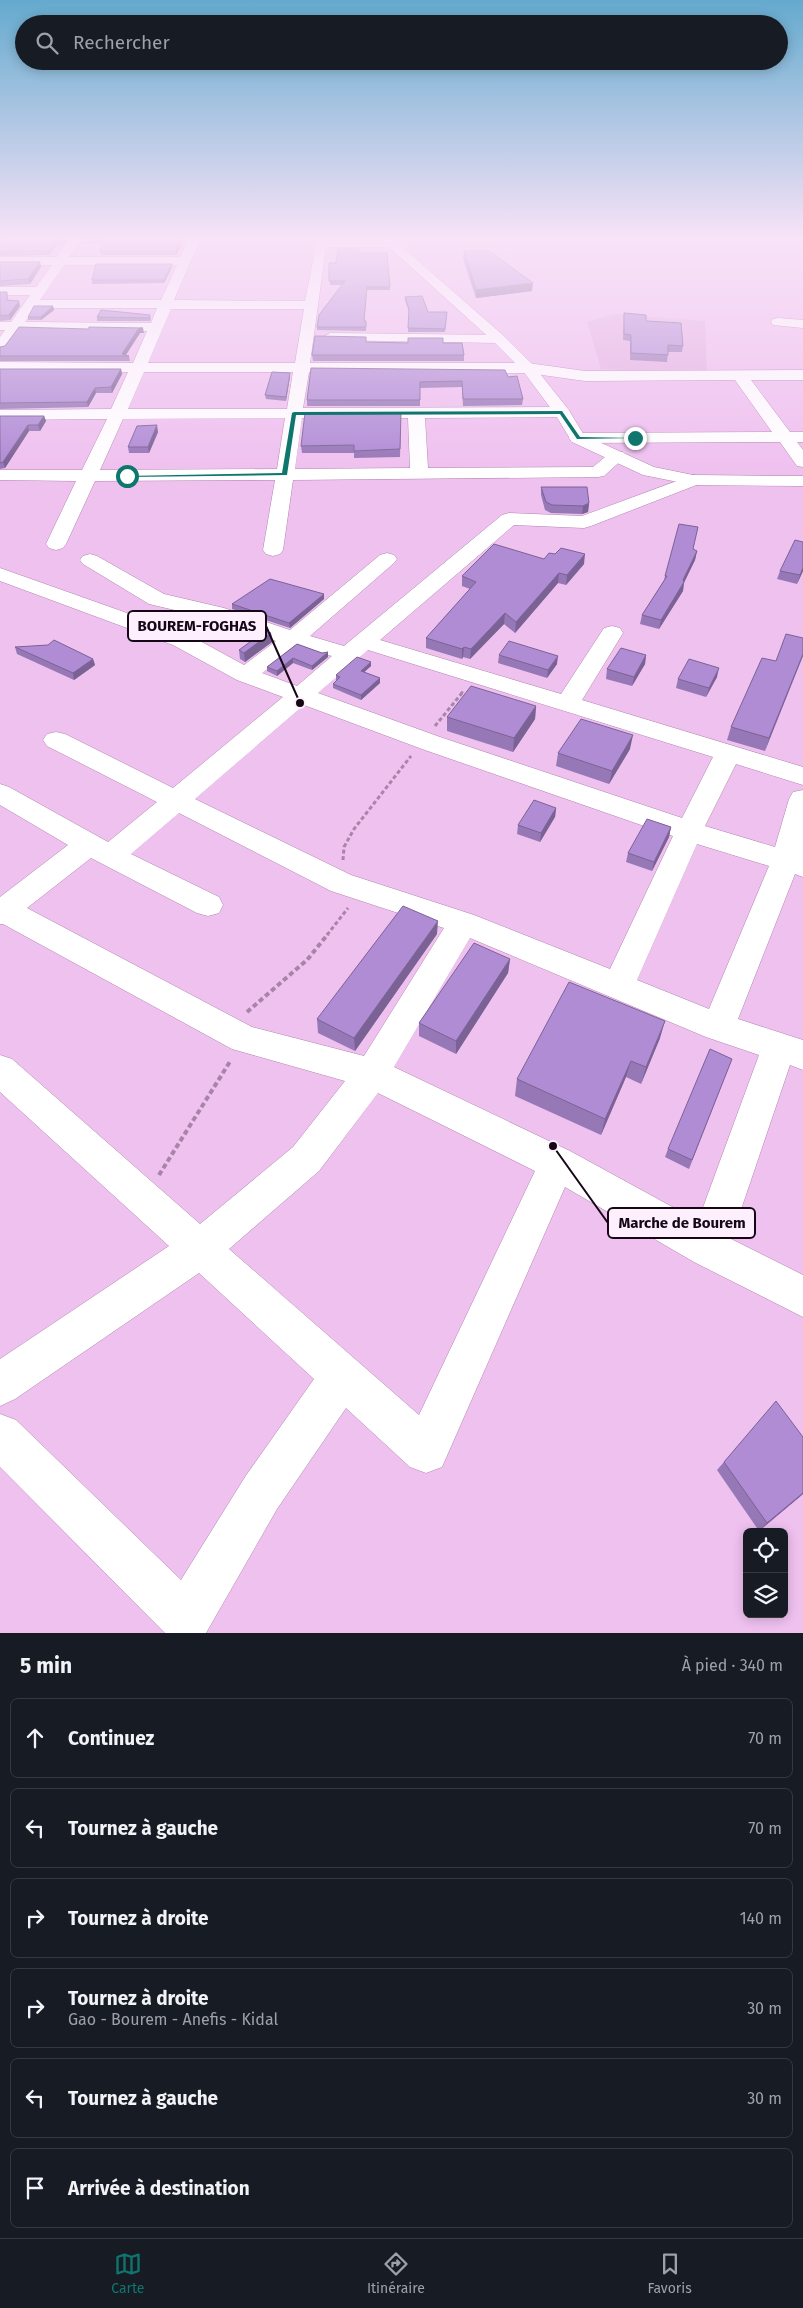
<!DOCTYPE html>
<html lang="fr">
<head>
<meta charset="utf-8">
<style>
  body { margin:0; font-family:"Fira Sans",sans-serif; background:#242831; color:#f1f3f6 }
  .controls { position:absolute; right:15px; bottom:15px; display:grid; overflow:hidden; border-radius:8px; box-shadow:0 2px 12px #0003 }
  .controls button { width:45px; height:45px; display:grid; place-items:center; padding:0; border:0; border-bottom:1px solid #363941; background:#171b24; color:#f1f3f6; font:25px sans-serif }
  .stop { position:absolute; width:15px; height:15px; margin:-11px; border:4px solid #0f766e; border-radius:50%; background:#fff }
  .stop.end { background:#0f766e; border-color:#fff; box-shadow:0 1px 5px #0008 }
  .list { margin:0; padding:0; list-style:none }
  h2 { display:flex; justify-content:space-between; align-items:center; height:65px; margin:0; padding:0 20px; font-size:21px }
  h2 small { font-size:16px; font-weight:400; color:#9ea1a6 }
  .list li { display:grid; grid-template-columns:32px 1fr auto; gap:15px; align-items:center; box-sizing:border-box; height:80px; margin:0 10px 10px; padding:0 10px; border:1px solid #363941; border-radius:8px }
  .list b { display:block; font-size:19px; white-space:nowrap }
  .list p { margin:0; font-size:16px; white-space:nowrap; color:#9ea1a6 }
  .list em { font-size:16px; font-style:normal; color:#9ea1a6 }
  .icon { flex:none; width:28px; height:28px; fill:none; stroke:currentColor; stroke-width:2; stroke-linecap:round; stroke-linejoin:round }
  .map { position:relative; flex:none; width:803px; height:1633px; overflow:hidden }
  .search { position:absolute; background:#171b24; box-shadow:0 2px 12px #0003; left:15px; right:15px; top:15px; height:55px; display:flex; align-items:center; gap:12px; box-sizing:border-box; padding:0 18px; border-radius:28px; color:#9ea1a6; font-size:19px }
  .sheet { height:605px; background:#171b24 }
  nav { display:flex; justify-content:space-around; align-items:center; box-sizing:border-box; height:70px; border-top:1px solid #363941; background:#171b24; font-size:14px; color:#9ea1a6 }
  nav a { display:grid; justify-items:center; gap:2px }
  nav .on { color:#0f766e }
  .map>svg:first-child { display:block }
  .built { fill:#e4b2e3 }
  .lines { fill:none; stroke-linecap:round; stroke-linejoin:round }
  .minor-casing { stroke:#b185b0; stroke-width:1 }
  .major-casing { stroke:#b185b0; stroke-width:1 }
  .path-far2 { stroke:#a885a8; stroke-width:2.5; stroke-dasharray:3 2; stroke-linecap:butt }
  .path-far1 { stroke:#a885a8; stroke-width:3; stroke-dasharray:4 2.5; stroke-linecap:butt }
  .path { stroke:#a885a8; stroke-width:4; stroke-dasharray:5 3; stroke-linecap:butt }
  .minor { fill:#fff; fill-rule:evenodd }
  .major { fill:#fff; fill-rule:evenodd }
  .wall { fill:#9778b7 }
  .shaded-wall { fill:#7b6295 }
  .building { fill:#b08cd5; stroke:#7b6295 }
  .route { fill:#0f766e }
  .leader { fill:none; stroke:#160716; stroke-width:2 }
  .callout-dot { fill:#160716; stroke:#fdeffc; stroke-width:2 }
  .callout { fill:#fdeffc; stroke:#160716; stroke-width:2 }
  .callout-label { font-size:15px; text-anchor:middle; font-weight:bold; fill:#160716 }
</style>
</head>
<body>
<div class="map">
<svg width="803" height="1633" viewBox="0 0 803 1633">
  <rect width="100%" height="100%" fill="#efc1ef"/>
  <path class="built" d="M614,314L705,321L707,373L601,369L587,322Z"/>
  <g class="lines">
    <defs>
      <g id="minor">
        <path d="M71,238H83L69,257H180L189,238H201L174,300L305,301L317,241L394,240L396,243L390,247H326L310,363H528L585,371L803,370V380H751L790,432H803V442H797L803,450V467L797,466L780,442L578,443L572,442L569,438L572,434L578,433L772,432L735,380L585,381L528,373L309,372L303,408L562,407L568,409L570,412L568,415L562,417L425,418L428,468L593,467L611,452H623L626,456L604,476L598,477L293,480L283,550L280,554L273,556L266,554L263,550L275,480L95,481L66,544L63,548L56,550L49,548L46,544L76,481L0,480V470H82L107,419L0,420V410L111,409L128,372H0V362L133,363L147,331L19,330L5,350L0,351V337L5,330H0V322H11L30,295H0V287H36L52,265H0V257H57ZM64,265H177L161,300H40ZM34,308H157L151,323L25,322ZM171,309H304L295,363H148ZM144,372H293L287,409H128ZM285,418L277,469L100,470L123,419ZM302,418H408L410,468L295,469Z"/>
        <path d="M778,318L803,320V328L773,325L771,322L773,319Z"/>
        <path d="M330,333L499,335L506,339L499,343L325,340L323,337Z"/>
        <path d="M693,475L699,476L702,480L699,484L591,526L584,528L514,525L380,640L561,694L604,628L612,626L620,628L623,633L582,700L803,767V785L736,764L705,826L775,847L789,799L793,792L803,790V877L795,874L738,1019L803,1040V1070L790,1065L731,1239L803,1275V1317L694,1262L565,1187L442,1467L426,1473L410,1467L346,1408L277,1509L206,1633H165L0,1467V1414L16,1420L181,1580L245,1477L314,1379L199,1273L15,1399L0,1406V1359L169,1246L0,1092V1055L12,1059L200,1224L293,1147L345,1081L232,1049L3,924H0V897L68,845L0,805V784L9,787L108,842L157,802L47,746L43,740L47,734L56,732L65,734L173,788L283,697L237,680L173,645L0,581V568L189,635L244,665L276,641L209,618L149,604L83,564L80,560L83,556L90,554L97,556L164,594L224,608L290,630L380,555L387,553L394,555L397,559L394,563L310,636L344,646L502,515L509,513L582,516ZM297,647L332,656L297,686L262,673ZM368,650L713,757L682,818L440,737L318,693ZM304,705L422,749L673,836L610,969L474,915L351,875L195,799ZM179,813L331,891L444,928L364,1056L252,1027L27,908L91,858L197,913L208,916L219,913L223,905L219,897L131,854ZM697,844L769,866L709,1009L637,980ZM470,938L706,1037L759,1055L698,1221L570,1151L394,1067ZM378,1093L535,1171L419,1415L229,1249L319,1171Z"/>
      </g>
      <path id="major" d="M379,238H392L504,336L533,365L568,409L584,435L654,467L693,475L803,476V486L693,485L643,475L572,442L555,414L523,371L494,342Z"/>
    </defs>
    <use href="#minor" class="minor-casing"/>
    <use href="#major" class="major-casing"/>
    <path class="path-far2" d="M461,694L464,690"/>
    <g class="path-far1">
      <path d="M435,726L462,693"/>
      <path d="M343,860L344,847L354,829L411,756"/>
      <path d="M327,935L348,908"/>
    </g>
    <g class="path">
      <path d="M247,1012L307,960L328,934"/>
      <path d="M159,1175L231,1060"/>
    </g>
    <use href="#minor" class="minor"/>
    <use href="#major" class="major"/>
  </g>
  <g class="wall">
    <path d="M0,238L65,244L56,246L49,255L0,256Z"/>
    <path d="M81,238H186L176,255H101L100,251L102,244H81Z"/>
    <path d="M464,251L532,291L476,298L463,259Z"/>
    <path d="M359,253H387L390,290H367L364,321H366V331L317,330V327L342,285H330L329,263H336Z"/>
    <path d="M0,262H40L41,267L30,284L0,286Z"/>
    <path d="M172,264V267L164,283L92,284V280Z"/>
    <path d="M0,292H7L8,300L20,306L10,320L0,321Z"/>
    <path d="M405,297L428,312H447L445,332H408L409,312L405,300Z"/>
    <path d="M53,306L54,310L41,320H28V317Z"/>
    <path d="M624,313L646,321L683,346L682,352H668L667,362L630,360V341L623,340Z"/>
    <path d="M150,315L151,319L150,321H97V317Z"/>
    <path d="M19,327L144,333H140L126,355L129,356L130,361H0V347L5,346Z"/>
    <path d="M443,338V343L464,355V361H313L312,355L366,342L408,343Z"/>
    <path d="M311,368L508,377L523,399L522,405L463,406L462,387L420,388V406H307V400Z"/>
    <path d="M0,369H121L122,374L112,393H96L88,407L0,409Z"/>
    <path d="M290,376L286,401L266,399L265,395Z"/>
    <path d="M401,413L400,457L354,458V453H302L301,446Z"/>
    <path d="M0,416H44L46,421L40,431H29L5,468L0,469Z"/>
    <path d="M158,432L149,453H129L128,447Z"/>
    <path d="M541,487L589,503L588,512L582,514L551,513L545,510L541,495Z"/>
    <path d="M803,542V571L797,584L777,579L780,571Z"/>
    <path d="M693,549L697,551L695,560L684,582L683,591L659,629L640,624L642,615L664,581L665,576Z"/>
    <path d="M544,559L584,564L566,585L558,583L515,633L504,624L470,659L463,657L462,659L426,648V638L470,589L462,586V576Z"/>
    <path d="M324,599L290,628L232,609V604Z"/>
    <path d="M271,633L272,642L245,662L240,659L239,650Z"/>
    <path d="M803,638L765,751L727,740L731,727L776,661Z"/>
    <path d="M297,644L322,653L328,657L312,670L293,663L277,676L267,671V667Z"/>
    <path d="M15,647L93,659L95,665L74,680L17,654Z"/>
    <path d="M499,655L557,664L547,678L498,663Z"/>
    <path d="M646,655L645,664L632,686L606,679L607,669Z"/>
    <path d="M371,662V666L364,672L380,678V683L361,700L333,688V684L337,680H336V675Z"/>
    <path d="M717,677L706,697L676,688L678,679Z"/>
    <path d="M536,706L535,719L513,752L447,731V717Z"/>
    <path d="M630,749L609,784L556,766L558,753Z"/>
    <path d="M556,808L555,817L540,842L517,834L518,825Z"/>
    <path d="M671,827L669,837L652,871L626,862L628,853Z"/>
    <path d="M437,934L355,1051L318,1033L317,1019Z"/>
    <path d="M510,959L508,973L456,1054L419,1036V1023Z"/>
    <path d="M660,1038L641,1084L626,1077L601,1135L515,1096L517,1079Z"/>
    <path d="M732,1059L689,1169L665,1157L668,1149Z"/>
    <path d="M803,1437V1494L759,1531L717,1470L724,1462Z"/>
  </g>
  <g class="shaded-wall">
    <path d="M64,238H69L65,244L56,246L49,255L48,251L55,241Z"/>
    <path d="M183,238H186L176,255L175,251Z"/>
    <path d="M40,262L41,267L30,284L28,279Z"/>
    <path d="M172,264V267L164,283V280Z"/>
    <path d="M533,283L532,291L476,298V290Z"/>
    <path d="M19,301L20,306L10,320L9,315Z"/>
    <path d="M53,306L54,310L41,320V317Z"/>
    <path d="M139,328H143L144,333H140L125,356L122,354Z"/>
    <path d="M121,369L122,374L112,393L111,387Z"/>
    <path d="M290,373V376L286,401V397Z"/>
    <path d="M95,388L96,393L88,407L87,402Z"/>
    <path d="M44,416L46,421L40,431L38,425Z"/>
    <path d="M28,425L29,431L5,468L3,462Z"/>
    <path d="M157,425L158,432L149,453L148,447Z"/>
    <path d="M589,503L588,512L582,514L583,506Z"/>
    <path d="M697,551L695,560L683,585L684,582L683,591L659,629L661,620L683,580Z"/>
    <path d="M585,554L584,564L566,585L567,575Z"/>
    <path d="M803,568V571L797,584L800,575Z"/>
    <path d="M559,573L558,583L515,633L516,622Z"/>
    <path d="M324,594V599L290,628L289,623Z"/>
    <path d="M505,613L504,624L470,659L471,649Z"/>
    <path d="M271,633L272,642L245,662L244,653Z"/>
    <path d="M464,647L463,657L462,659V649Z"/>
    <path d="M328,652V657L312,670V666Z"/>
    <path d="M803,654V656L765,751L769,738Z"/>
    <path d="M646,655L645,664L632,686L634,677Z"/>
    <path d="M558,656L557,664L547,678L548,670Z"/>
    <path d="M293,658V663L277,676V671Z"/>
    <path d="M93,659L95,665L74,680L73,673Z"/>
    <path d="M371,662V666L361,675V671Z"/>
    <path d="M719,668L717,677L706,697L709,688Z"/>
    <path d="M380,678V683L361,700V695Z"/>
    <path d="M536,706L535,719L513,752L514,738Z"/>
    <path d="M633,735L630,749L609,784L612,771Z"/>
    <path d="M556,808L555,817L540,842L541,833Z"/>
    <path d="M671,827L669,837L652,871L654,862Z"/>
    <path d="M438,921L437,934L355,1051L354,1038Z"/>
    <path d="M510,959L508,973L456,1054V1041Z"/>
    <path d="M665,1021L660,1038L641,1084L646,1067Z"/>
    <path d="M631,1061L626,1077L601,1135L605,1119Z"/>
    <path d="M803,1493V1494L759,1531L767,1523Z"/>
  </g>
  <g class="building">
    <path d="M0,238H64L55,241L48,251H0Z"/>
    <path d="M81,238H183L175,251H100L103,240L80,239Z"/>
    <path d="M338,248H359L358,253H387L390,287H367L364,321H366V327H317L319,315L345,281H329V263H336Z"/>
    <path d="M464,251H489L533,283L476,290Z"/>
    <path d="M0,262H40L28,279L0,281Z"/>
    <path d="M96,264H172L164,280H92Z"/>
    <path d="M0,292H7V300L19,301L9,315L0,316Z"/>
    <path d="M422,296L428,312H447L445,329L408,328L409,309L405,297Z"/>
    <path d="M34,306H53L41,317H28Z"/>
    <path d="M101,310L150,315L149,318L97,317Z"/>
    <path d="M624,313L646,315V321L681,323L683,346L668,345V355L631,353V335L624,334Z"/>
    <path d="M19,327L88,329L89,327L143,328H139L122,354L129,356H0V347L5,346Z"/>
    <path d="M315,336L366,337V342L408,343V338H443V343H462L464,355H312Z"/>
    <path d="M311,368L505,370L508,377L517,376L523,399H463L462,381L420,382V400H307Z"/>
    <path d="M0,369H121L111,387L95,388L87,402L0,403Z"/>
    <path d="M272,372L290,373L286,397L265,395Z"/>
    <path d="M305,413H401L400,449L354,451V445L301,446Z"/>
    <path d="M0,416H44L38,425H28L3,462L0,463Z"/>
    <path d="M157,425L148,447H128L137,426Z"/>
    <path d="M541,487H587L589,503L583,506L552,505L546,502Z"/>
    <path d="M679,524L698,527L693,549L697,551L683,580L684,582L661,620L642,615L667,576H665Z"/>
    <path d="M795,540L803,542V568L800,575L780,571Z"/>
    <path d="M494,544L544,559L549,553L555,554L561,548L585,554L567,575L559,573L516,622L505,613L471,649L464,647L462,649L426,638L476,582L462,576Z"/>
    <path d="M270,579L324,594L289,623L232,604Z"/>
    <path d="M265,631L271,633L244,653L239,650Z"/>
    <path d="M786,634L803,638V654L769,738L731,727L762,658L776,661Z"/>
    <path d="M54,640L93,659L73,673L15,647L48,645Z"/>
    <path d="M509,641L558,656L548,670L499,655Z"/>
    <path d="M297,644L322,653L328,652L312,666L293,658L277,671L267,667Z"/>
    <path d="M621,648L646,655L634,677L607,669Z"/>
    <path d="M357,657L371,662L361,671L380,678L361,695L333,684L340,677L336,675Z"/>
    <path d="M689,659L719,668L709,688L678,679Z"/>
    <path d="M471,686L536,706L514,738L447,717Z"/>
    <path d="M581,719L633,735L612,771L558,753Z"/>
    <path d="M534,800L556,808L541,833L518,825Z"/>
    <path d="M647,819L671,827L654,862L628,853Z"/>
    <path d="M403,906L438,921L354,1038L317,1019Z"/>
    <path d="M474,943L510,959L456,1041L419,1023Z"/>
    <path d="M569,982L665,1021L646,1067L631,1061L605,1119L517,1079Z"/>
    <path d="M710,1049L732,1059L692,1160L668,1149Z"/>
    <path d="M776,1401L803,1437V1493L767,1523L724,1462Z"/>
  </g>
  <linearGradient id="sky" x2="0" y2="1"><stop stop-color="#64aace"/><stop offset="0.51" stop-color="#f8e3f8"/><stop offset="1" stop-color="#f8e3f8" stop-opacity="0"/></linearGradient>
  <rect width="803" height="467" fill="url(#sky)"/>
  <path class="route" d="M562,411L580,437L637,438L577,439L560,414L296,415L287,475L127,477L125,476L282,473L292,413L294,412Z"/>
  <path class="leader" d="M300 703L266 626M553 1146L608 1223"/>
  <g class="callout-dot">
    <circle cx="300" cy="703" r="5"/>
    <circle cx="553" cy="1146" r="5"/>
  </g>
  <g class="callout">
    <rect x="128" y="611" width="138" height="30" rx="5"/>
    <rect x="608" y="1208" width="147" height="30" rx="5"/>
  </g>
  <g class="callout-label">
    <text x="197" y="631">BOUREM-FOGHAS</text>
    <text x="682" y="1228">Marche de Bourem</text>
  </g>
</svg>
<div class="controls">
<button><svg class="icon" aria-label="locate" viewBox="0 0 24 24"><circle cx="12" cy="12" r="6"/><path d="M12 2v4M12 18v4M2 12h4M18 12h4"/></svg></button>
<button><svg class="icon" aria-label="layers" viewBox="0 0 24 24"><path d="M12 4l9 5-9 5-9-5zM3 14l9 5 9-5"/></svg></button>
</div>
<div class="stop" style="left:127px;top:476px"></div>
<div class="stop end" style="left:635px;top:438px"></div>
<div class="search"><svg class="icon" aria-label="search" viewBox="0 0 24 24"><circle cx="10" cy="10" r="6"/><path d="M15 15l6 6"/></svg>Rechercher</div>
</div>
<section class="sheet">
<h2>5 min<small>À pied · 340 m</small></h2>
<ul class="list">
<li><svg class="icon" aria-label="ahead" viewBox="0 0 24 24"><path d="M12 20V5M6 11l6-6 6 6"/></svg><div><b>Continuez</b></div><em>70 m</em></li>
<li><svg class="icon" aria-label="left" viewBox="0 0 24 24"><path d="M17 20v-9H6M10 6l-5 5 5 5"/></svg><div><b>Tournez à gauche</b></div><em>70 m</em></li>
<li><svg class="icon" aria-label="right" viewBox="0 0 24 24"><path d="M7 20v-9h11M14 6l5 5-5 5"/></svg><div><b>Tournez à droite</b></div><em>140 m</em></li>
<li><svg class="icon" aria-label="right" viewBox="0 0 24 24"><path d="M7 20v-9h11M14 6l5 5-5 5"/></svg><div><b>Tournez à droite</b><p>Gao - Bourem - Anefis - Kidal</p></div><em>30 m</em></li>
<li><svg class="icon" aria-label="left" viewBox="0 0 24 24"><path d="M17 20v-9H6M10 6l-5 5 5 5"/></svg><div><b>Tournez à gauche</b></div><em>30 m</em></li>
<li><svg class="icon" aria-label="arrive" viewBox="0 0 24 24"><path d="M6 21V4h12l-3 4 3 4H6"/></svg><div><b>Arrivée à destination</b></div></li>
</ul>
</section>
<nav>
<a class="on"><svg class="icon" aria-label="map" viewBox="0 0 24 24"><path d="M3 6l6-2 6 2 6-2v14l-6 2-6-2-6 2zM9 4v14M15 6v14"/></svg>Carte</a>
<a><svg class="icon" aria-label="directions" viewBox="0 0 24 24"><path d="M12 3l9 9-9 9-9-9zM9 14v-3h6M13 9l2 2-2 2"/></svg>Itinéraire</a>
<a><svg class="icon" aria-label="saved" viewBox="0 0 24 24"><path d="M7 4h10v16l-5-4-5 4z"/></svg>Favoris</a>
</nav>
</body>
</html>
